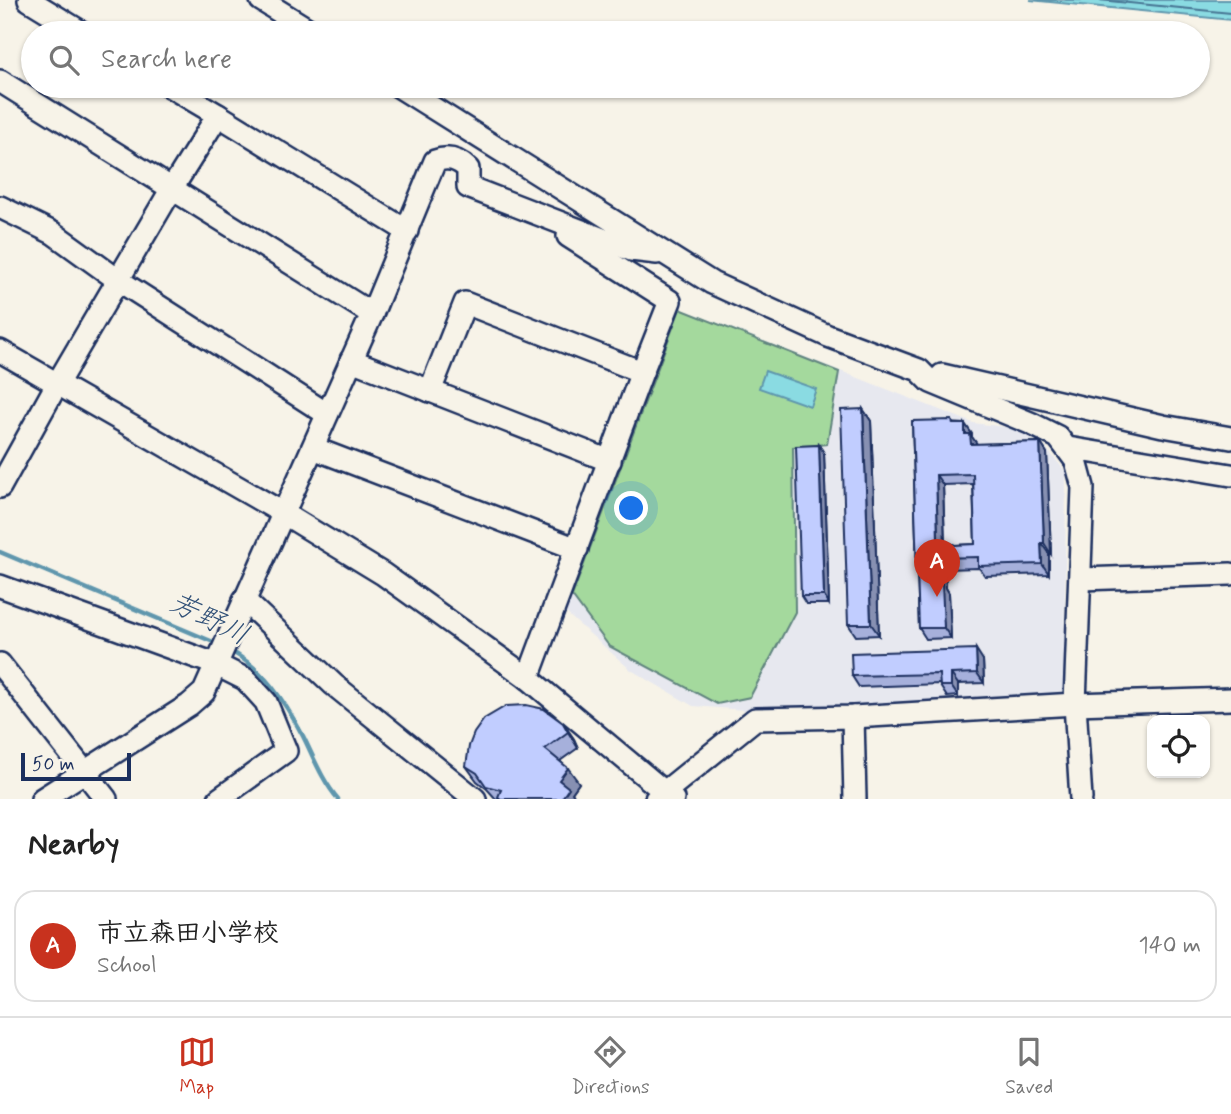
<!DOCTYPE html>
<html lang="en">
<head>
<meta charset="utf-8">
<style>
  body { margin:0; font-family:Mynerve,"Klee One",sans-serif; background:#f6f6f6; color:#222 }
  .controls { position:absolute; right:21px; bottom:21px; display:grid; overflow:hidden; border-radius:14px; box-shadow:0 2px 5px #0004 }
  .controls button { width:63px; height:63px; display:grid; place-items:center; padding:0; border:0; border-bottom:2px solid #e0e0e0; background:#fff; color:#222; font:35px sans-serif }
  .scale { position:absolute; left:21px; bottom:18px; width:110px; box-sizing:border-box; padding-left:7px; border:4px solid #1b2f5e; border-top:0; font-size:19px; line-height:24px; white-space:nowrap; color:#1b2f5e; -webkit-text-stroke:5px #f7f3e8; paint-order:stroke }
  .you { position:absolute; left:632px; top:509px; width:24px; height:24px; margin:-18px; border:5px solid #fff; border-radius:50%; background:#1a73e8; box-shadow:0 0 0 10px #1a73e833 }
  .badge { display:grid; place-items:center; width:46px; height:46px; border-radius:50%; background:#c8321e; color:#fff; font-size:23px; font-weight:700 }
  .pin { position:absolute; translate:-50% -58px; filter:drop-shadow(0 2px 4px #0008) }
  .pin::after { content:''; position:absolute; top:37px; width:24px; height:21px; background:inherit; clip-path:polygon(0 0,100% 0,50% 100%) }
  .list { margin:0; padding:0; list-style:none }
  h2 { display:flex; justify-content:space-between; align-items:center; height:91px; margin:0; padding:0 28px; font-size:30px }
  h2 small { font-size:23px; font-weight:400; color:#767676 }
  .list li { display:grid; grid-template-columns:46px 1fr auto; gap:21px; align-items:center; box-sizing:border-box; height:112px; margin:0 14px 14px; padding:0 14px; border:2px solid #e0e0e0; border-radius:21px }
  .list b { display:block; font-size:26px; white-space:nowrap }
  .list p { margin:0; font-size:23px; white-space:nowrap; color:#767676 }
  .list em { font-size:23px; font-style:normal; color:#767676 }
  .icon { flex:none; width:38px; height:38px; fill:none; stroke:currentColor; stroke-width:2; stroke-linecap:round; stroke-linejoin:round }
  .map { position:relative; flex:none; width:1231px; height:799px; overflow:hidden }
  .search { position:absolute; background:#fff; box-shadow:0 2px 5px #0004; left:21px; right:21px; top:21px; height:77px; display:flex; align-items:center; gap:18px; box-sizing:border-box; padding:0 24px; border-radius:38px; color:#767676; font-size:26px }
  .sheet { height:217px; background:#fff }
  nav { display:flex; justify-content:space-around; align-items:center; box-sizing:border-box; height:98px; border-top:2px solid #e0e0e0; background:#fff; font-size:19px; color:#767676 }
  nav a { display:grid; justify-items:center; gap:4px }
  nav .on { color:#c8321e }
  .map>svg:first-child { display:block }
  .built { fill:#e7e8ef }
  .green { fill:#a4d99d; stroke:#60847e; stroke-width:2 }
  .water { fill:#8adbe2; stroke:#5e96ad; stroke-width:2 }
  .lines { fill:none; stroke-linecap:round; stroke-linejoin:round }
  .shore { stroke:#477493; stroke-width:2 }
  .stream { stroke:#5e96ad; stroke-width:4.5 }
  .minor-casing { stroke:#1b2f5e; stroke-width:26 }
  .minor { stroke:#f7f3e8; stroke-width:21 }
  .wall { fill:#a6b0db; stroke:#1b2f5e; stroke-width:2; fill-rule:evenodd }
  .shaded-wall { fill:#8790b2; stroke:#1b2f5e; stroke-width:2 }
  .building { fill:#c1cdff; stroke:#1b2f5e; stroke-width:2; fill-rule:evenodd }
  .labels { text-anchor:middle; dominant-baseline:central; stroke-width:5; stroke-linejoin:round; paint-order:stroke }
  .water-label { font-size:28px; font-style:italic; fill:#315178; stroke:#f7f3e8 }
</style>
</head>
<body>
<div class="map">
<svg width="1231" height="799" viewBox="0 0 1231 799">
  <rect width="100%" height="100%" fill="#f7f3e8"/>
  <filter id="ink" filterUnits="userSpaceOnUse"><feTurbulence type="fractalNoise" baseFrequency=".0143" numOctaves="2"/><feDisplacementMap in="SourceGraphic" scale="14" xChannelSelector="R" yChannelSelector="G"/><feConvolveMatrix kernelMatrix="1 2 1 2 8 2 1 2 1" color-interpolation-filters="sRGB"/></filter>
  <g filter="url(#ink)">
    <path class="built" d="M680,308L973,423L1013,428L1046,448L1066,472L1064,691L1060,696L760,709L757,711L693,706L631,670L566,613Z"/>
    <path class="green" d="M680,309L839,372L827,444L793,447L795,612L750,697L717,704L609,646L572,596Z"/>
    <g class="water">
      <path d="M1030,0H1231V20Z"/>
      <path d="M765,371L816,389L810,406L759,388Z"/>
    </g>
    <g class="lines">
      <path class="shore" d="M1099,0L1231,13"/>
      <g class="stream">
        <path d="M0,552L218,644"/>
        <path d="M229,650C264,669 285,702 303,736C314,758 322,780 338,799"/>
      </g>
      <defs>
        <g id="minor">
          <path d="M29,0L83,33"/>
          <path d="M261,0L314,33"/>
          <path d="M0,81L372,314"/>
          <path d="M169,86L218,115"/>
          <path d="M398,86L712,283L828,336L919,370L931,382L1030,423L1058,437L1076,461L1083,487L1075,704L1081,799"/>
          <path d="M0,207L53,233L118,280L327,414"/>
          <path d="M568,236L670,301L642,372"/>
          <path d="M0,351L283,513L383,574L528,678L673,799"/>
          <path d="M351,360L610,461"/>
          <path d="M942,375L1163,426L1231,438"/>
          <path d="M430,391L465,303L642,372L528,678"/>
          <path d="M313,448L577,549"/>
          <path d="M1068,448L1231,475"/>
          <path d="M0,487L57,384L171,190L218,115L407,231"/>
          <path d="M1081,579L1231,574"/>
          <path d="M0,586L215,664L245,679L266,702L286,751L219,799"/>
          <path d="M244,600L334,685L475,799"/>
          <path d="M0,664L106,799"/>
          <path d="M853,717L855,799"/>
          <path d="M42,799L189,705L204,692L372,314L435,161C448,156 458,159 468,169V187L631,250L657,253"/>
          <path d="M656,799L755,719L853,717L1075,704L1231,699"/>
        </g>
      </defs>
      <use href="#minor" class="minor-casing"/>
      <use href="#minor" class="minor"/>
    </g>
    <g class="wall">
      <path d="M863,409L871,421L879,635L856,636L848,624Z"/>
      <path d="M912,421L965,424L972,434V437L977,444L1040,442L1047,453L1051,554H1049V574L985,576L979,568L945,569L946,588L949,593L951,638L926,639L919,628ZM973,484L975,544L955,545L945,541L943,485Z"/>
      <path d="M819,445L824,453L829,604H806L801,596Z"/>
      <path d="M983,660L984,683L958,684V696L947,697L940,686V684L859,687L852,676Z"/>
      <path d="M563,723L574,739L578,748L560,761L579,783L572,793L576,799H496L487,789L477,781L466,766Z"/>
    </g>
    <g class="shaded-wall">
      <path d="M863,409L871,421L879,635L871,624Z"/>
      <path d="M965,424L972,434V437L977,444H971L965,434Z"/>
      <path d="M1040,442L1047,453L1051,554L1044,543Z"/>
      <path d="M819,445L824,453L829,604L824,596Z"/>
      <path d="M936,475L943,485L945,549L938,539Z"/>
      <path d="M1041,543L1049,554V574L1042,564Z"/>
      <path d="M938,558L945,569L946,588L949,593L951,638L944,628L939,583Z"/>
      <path d="M976,649L983,660L984,683L977,673Z"/>
      <path d="M951,674L958,684V696L951,686Z"/>
      <path d="M563,723L574,739L578,748L568,732Z"/>
      <path d="M568,768L579,783L572,793L576,799H562L559,780Z"/>
    </g>
    <g class="building">
      <path d="M863,409L871,624H848L841,410Z"/>
      <path d="M952,420L953,424H965V434H970L971,444L1040,442L1044,543H1041L1042,564L978,566V557L938,558L939,583H942L944,628H919L912,421ZM973,474L975,544L955,545L938,539L936,475Z"/>
      <path d="M819,445L824,596H801L796,446Z"/>
      <path d="M976,649L977,673L951,674V686H940L939,674L852,676L851,653Z"/>
      <path d="M526,705L544,709L563,723L568,732L545,749L568,768L559,780L569,788L562,798V799H501L498,797L501,790L486,786L477,773L466,766L469,746L474,733L484,719L506,706Z"/>
    </g>
  </g>
  <g class="labels">
    <g class="water-label">
      <text transform="translate(209 620) rotate(26)">芳野川</text>
    </g>
  </g>
</svg>
<div class="controls">
<button><svg class="icon" aria-label="locate" viewBox="0 0 24 24"><circle cx="12" cy="12" r="6"/><path d="M12 2v4M12 18v4M2 12h4M18 12h4"/></svg></button>
</div>
<div class="scale">50 m</div>
<div class="you"></div>
<div class="pin badge" style="left:937px;top:597px">A</div>
<div class="search"><svg class="icon" aria-label="search" viewBox="0 0 24 24"><circle cx="10" cy="10" r="6"/><path d="M15 15l6 6"/></svg>Search here</div>
</div>
<section class="sheet">
<h2>Nearby<small></small></h2>
<ul class="list">
<li><span class="badge">A</span><div><b>市立森田小学校</b><p>School</p></div><em>140 m</em></li>
</ul>
</section>
<nav>
<a class="on"><svg class="icon" aria-label="map" viewBox="0 0 24 24"><path d="M3 6l6-2 6 2 6-2v14l-6 2-6-2-6 2zM9 4v14M15 6v14"/></svg>Map</a>
<a><svg class="icon" aria-label="directions" viewBox="0 0 24 24"><path d="M12 3l9 9-9 9-9-9zM9 14v-3h6M13 9l2 2-2 2"/></svg>Directions</a>
<a><svg class="icon" aria-label="saved" viewBox="0 0 24 24"><path d="M7 4h10v16l-5-4-5 4z"/></svg>Saved</a>
</nav>
</body>
</html>
